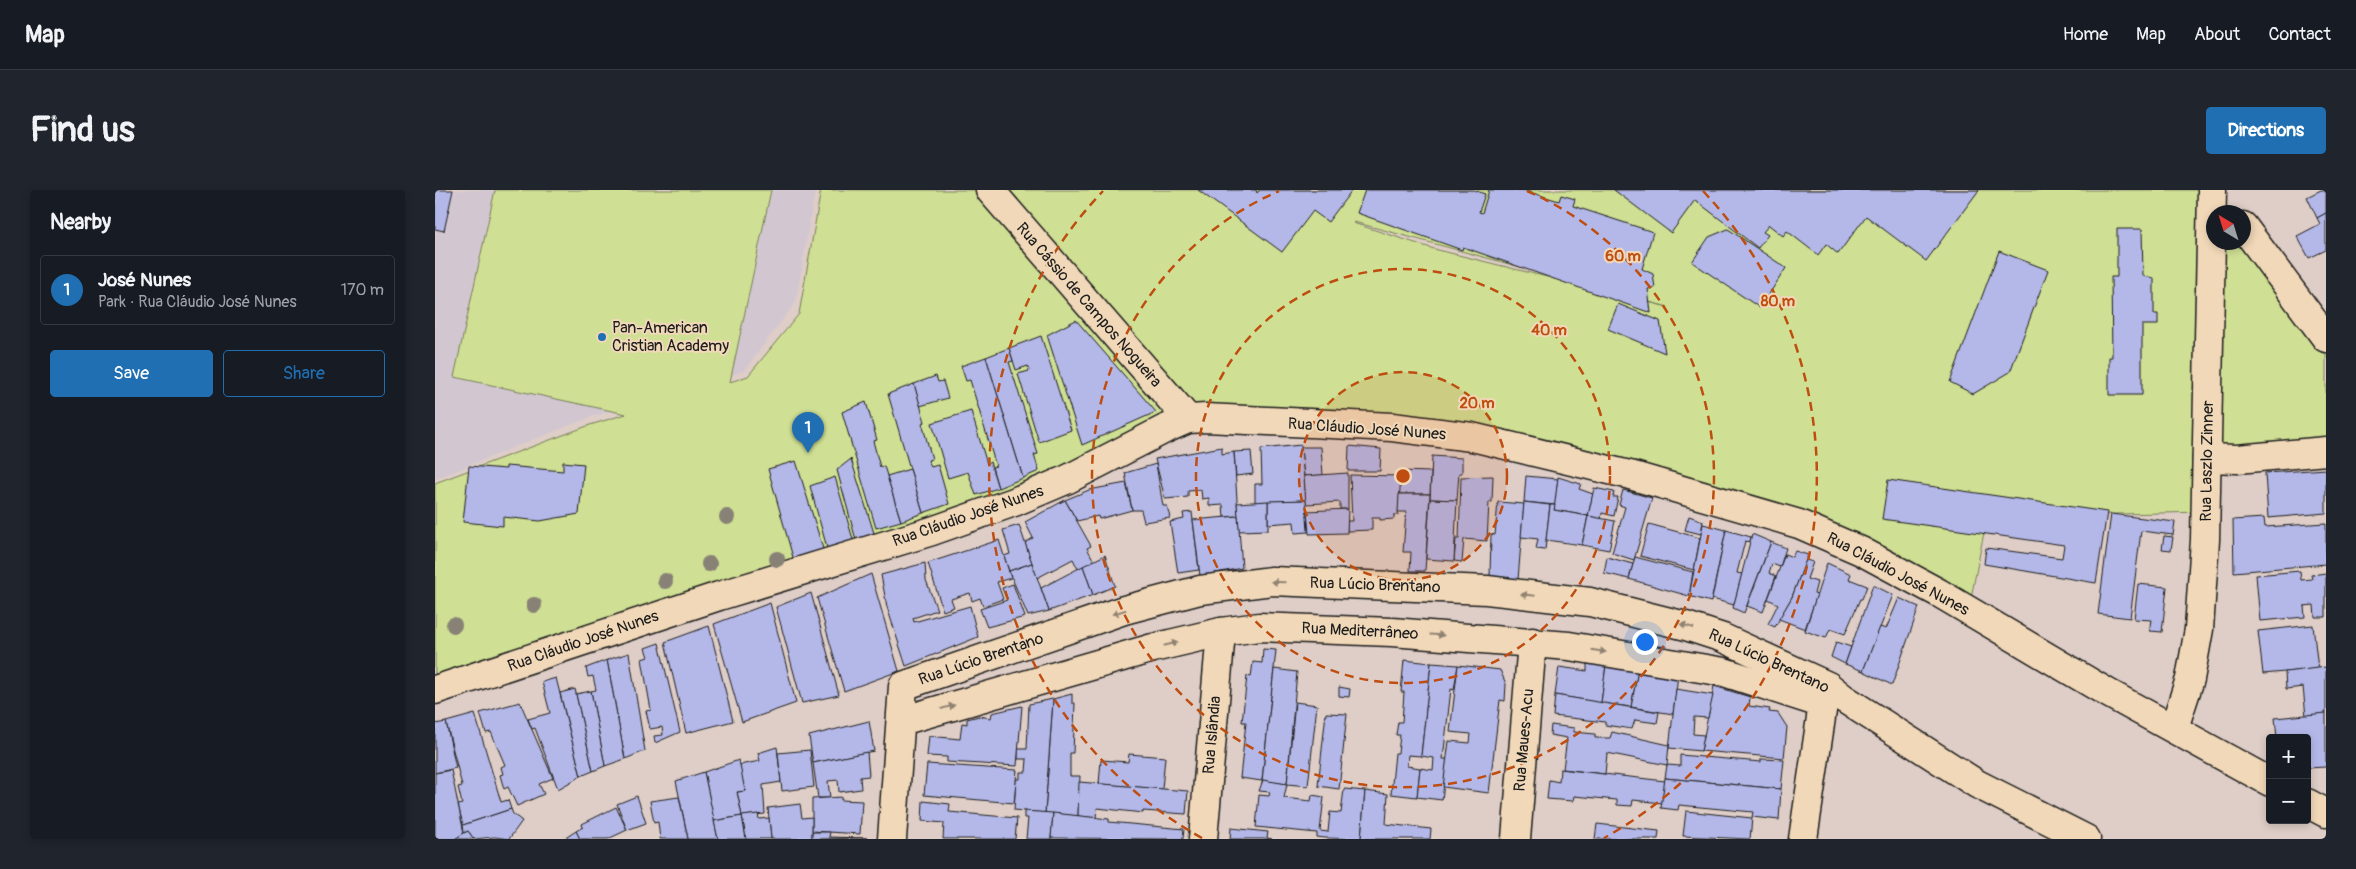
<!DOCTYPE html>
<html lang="en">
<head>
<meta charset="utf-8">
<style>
  body { margin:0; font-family:Pangolin,sans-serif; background:#20242c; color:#f1f3f6 }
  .controls { position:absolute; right:15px; bottom:15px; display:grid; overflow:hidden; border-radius:5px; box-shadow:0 2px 8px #0003 }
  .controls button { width:45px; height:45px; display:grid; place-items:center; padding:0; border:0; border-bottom:1px solid #363941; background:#171b24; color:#f1f3f6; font:25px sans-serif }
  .compass { position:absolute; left:1771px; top:15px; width:45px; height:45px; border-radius:50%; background:#171b24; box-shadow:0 2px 8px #0003; rotate:322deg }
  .you { position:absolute; left:1209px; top:451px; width:18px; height:18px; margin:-12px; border:4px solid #fff; border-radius:50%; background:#1a73e8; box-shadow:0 0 0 8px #1a73e833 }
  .badge { display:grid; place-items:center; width:32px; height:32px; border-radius:50%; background:#1f6fb2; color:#fff; font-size:16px; font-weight:700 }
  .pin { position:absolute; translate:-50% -41px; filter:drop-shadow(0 1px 2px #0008) }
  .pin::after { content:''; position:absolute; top:26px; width:18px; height:15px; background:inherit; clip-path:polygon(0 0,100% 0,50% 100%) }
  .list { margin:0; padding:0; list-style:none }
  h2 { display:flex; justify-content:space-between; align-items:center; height:65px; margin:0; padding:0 20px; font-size:21px }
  h2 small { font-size:16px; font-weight:400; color:#9ea1a6 }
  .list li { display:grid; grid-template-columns:32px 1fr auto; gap:15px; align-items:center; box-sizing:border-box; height:70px; margin:0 10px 10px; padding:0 10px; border:1px solid #363941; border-radius:5px }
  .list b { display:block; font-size:19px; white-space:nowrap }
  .list p { margin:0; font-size:16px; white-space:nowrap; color:#9ea1a6 }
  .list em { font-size:16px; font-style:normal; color:#9ea1a6 }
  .actions { display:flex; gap:10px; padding:15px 20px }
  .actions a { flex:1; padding:11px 0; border:1px solid #1f6fb2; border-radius:5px; text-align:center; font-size:18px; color:#1f6fb2 }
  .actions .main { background:#1f6fb2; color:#fff }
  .map { position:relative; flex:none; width:1891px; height:649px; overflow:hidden; border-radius:5px }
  header { display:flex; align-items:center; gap:30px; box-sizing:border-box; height:70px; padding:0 25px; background:#171b24; border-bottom:1px solid #363941 }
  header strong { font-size:24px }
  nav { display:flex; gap:28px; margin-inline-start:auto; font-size:18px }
  .intro { display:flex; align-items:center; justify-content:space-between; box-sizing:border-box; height:120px; padding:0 30px }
  h1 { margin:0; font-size:35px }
  .button { padding:12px 22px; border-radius:5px; background:#1f6fb2; color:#fff; font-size:18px; font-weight:700 }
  main { display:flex; gap:30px; padding:0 30px }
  aside { flex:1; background:#171b24; border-radius:5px; box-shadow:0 2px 8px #0003 }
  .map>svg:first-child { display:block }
  .built { fill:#d2c7d1 }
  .green { fill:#cfdf93; stroke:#767e58; fill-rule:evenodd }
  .building { fill:#b4b8e9; stroke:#1c1c1c }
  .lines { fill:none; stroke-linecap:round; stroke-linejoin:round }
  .street-casing { stroke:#1c1c1c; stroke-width:31 }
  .street { stroke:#f1d8b8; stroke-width:28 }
  .tree { fill:#888276 }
  .oneway { fill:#918372 }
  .ring { fill:none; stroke:#bf4d0f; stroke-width:2.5; stroke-dasharray:9 6 }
  .poi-dot { fill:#1f6fb2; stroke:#f1d8b8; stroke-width:2 }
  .labels { text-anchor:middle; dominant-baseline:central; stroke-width:4; stroke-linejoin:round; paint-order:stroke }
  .street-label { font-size:16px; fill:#1c1c1c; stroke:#f1d8b8 }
  .poi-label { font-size:16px; fill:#1c1c1c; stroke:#f1d8b8; text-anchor:start }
  .centre { fill:#bf4d0f; stroke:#f1d8b8; stroke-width:2.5 }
  .ring-label { font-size:15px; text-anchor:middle; font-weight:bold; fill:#bf4d0f; stroke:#f1d8b8; stroke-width:4; stroke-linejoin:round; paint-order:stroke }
</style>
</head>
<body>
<header>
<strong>Map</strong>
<nav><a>Home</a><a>Map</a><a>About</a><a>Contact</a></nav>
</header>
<div class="intro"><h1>Find us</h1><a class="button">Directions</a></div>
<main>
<aside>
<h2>Nearby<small></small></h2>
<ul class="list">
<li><span class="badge">1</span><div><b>José Nunes</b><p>Park · Rua Cláudio José Nunes</p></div><em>170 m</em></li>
</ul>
<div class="actions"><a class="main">Save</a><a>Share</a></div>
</aside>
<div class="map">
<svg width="1891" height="649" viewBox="0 0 1891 649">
  <rect width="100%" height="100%" fill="#dfcec7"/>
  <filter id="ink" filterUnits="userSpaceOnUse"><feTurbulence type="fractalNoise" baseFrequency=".02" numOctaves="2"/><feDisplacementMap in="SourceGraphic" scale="10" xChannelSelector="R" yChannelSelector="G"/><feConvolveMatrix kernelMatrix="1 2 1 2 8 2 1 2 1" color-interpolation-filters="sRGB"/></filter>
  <g filter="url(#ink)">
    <path class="built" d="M0,0H380L361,112L309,181L156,227L0,289Z"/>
    <g class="green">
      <path d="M60,0H336L295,192L313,186L364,124L386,0H550L743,224L589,299L0,492V293L155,235L191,224L19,187Z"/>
      <path d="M562,0H1776L1770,322L1552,327L1534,418L1423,357L1148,272L754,227ZM918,33L919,32L1233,117L999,59Z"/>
      <path d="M1808,52L1891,154V258L1776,264L1780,53Z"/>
    </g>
    <g class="building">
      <path d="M0,0H18L9,41L0,39Z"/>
      <path d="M763,0H821L822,3L825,0H917L893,32L878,21L847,62Z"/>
      <path d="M930,0H1038L1050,4L1044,22L1047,23L1054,0H1088L1124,11L1126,5L1140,9L1138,16L1218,42L1207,79L1218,84L1220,98L1213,99L1216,123L1028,57L1027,60L922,23Z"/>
      <path d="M1179,0H1544L1491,71L1431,26L1403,64L1391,54L1383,65L1352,41L1348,46L1334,35L1328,42L1333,45L1323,58L1260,10L1236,43Z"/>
      <path d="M1886,0H1891V23L1882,28L1872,7Z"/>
      <path d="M1891,23V60L1874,68L1862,46L1885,34L1882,28Z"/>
      <path d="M1293,39L1351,78L1325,118L1257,72L1274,47Z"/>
      <path d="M1682,39H1707L1708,86L1719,88V124H1723V135H1707V205H1674V167H1677L1676,87H1682Z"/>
      <path d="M1564,61L1613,80L1575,182L1538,204L1515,192Z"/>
      <path d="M1183,114L1225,131L1230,163L1173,139Z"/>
      <path d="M641,130L721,222L647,255L612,145Z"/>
      <path d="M606,146L636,240L604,252L583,184L594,181L593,176L581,180L574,158Z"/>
      <path d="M574,158L578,171L574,172L603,264L599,265L604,281L588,288L551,167Z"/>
      <path d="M551,167L588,288L563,298L557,277L561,276L535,190L531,191L526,176Z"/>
      <path d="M501,186L503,192L508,191L513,208L485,216L479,194Z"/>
      <path d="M479,194L490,232L487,233L497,269L493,270L496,277L503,275L514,314L488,323L453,204Z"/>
      <path d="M431,212L442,250L438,251L445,277L449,276L466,331L441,338L407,222Z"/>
      <path d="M536,221L552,274L555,272L563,298L541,305L533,282L513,288L497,233Z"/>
      <path d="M866,255L871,310L820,312V294H827L826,259Z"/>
      <path d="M914,256L946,259L945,281H913Z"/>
      <path d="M787,257V264L799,262L803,326L789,327L788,315L774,316V308L767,309L766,300L753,301V307L730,309L720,269Z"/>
      <path d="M866,257H886L888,285L869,286Z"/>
      <path d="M816,261L818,284L801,286L799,262Z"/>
      <path d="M997,266L1027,268V283H1024L1022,310L995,309Z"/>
      <path d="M416,269L439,343L421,350L402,280Z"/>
      <path d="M361,271L389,362L359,371L333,279Z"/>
      <path d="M128,272L149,274L144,324L105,331L68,327V336L28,332L34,276L71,279V276L128,281Z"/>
      <path d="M721,274L728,316H732L735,328L709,332L706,320H697L690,283Z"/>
      <path d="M475,279L488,323L466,331L452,286Z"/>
      <path d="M1891,279V323L1833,328L1830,283Z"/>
      <path d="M965,281L996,282L995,304H964Z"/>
      <path d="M913,283V319H905V312L871,314L869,286Z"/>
      <path d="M915,285L966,286L963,325H959V329L945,330V328H937V340L912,341V331H917Z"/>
      <path d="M1058,286L1057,312H1054L1052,351L1029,349L1027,372L1019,371L1021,349H1024L1026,287Z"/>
      <path d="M1091,286L1123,289L1120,315L1089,312Z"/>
      <path d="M400,287L419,353L392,358L375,296Z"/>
      <path d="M1123,287L1146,294L1144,299L1158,304L1153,326L1119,320Z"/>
      <path d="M1453,290L1672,322L1661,393L1549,374L1551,358L1627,368L1629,355L1447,329Z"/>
      <path d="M691,293L697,320L664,329L663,326L642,331L630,310L654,300Z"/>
      <path d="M1159,298L1179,302L1178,307H1183L1179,326L1167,323L1166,329L1153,326Z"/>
      <path d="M1188,300L1217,308L1199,370L1177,363L1190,317L1184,315Z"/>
      <path d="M964,304H995L990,381H975L976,362H968L971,322H963Z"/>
      <path d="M995,309L1022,310L1019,371L991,369Z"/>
      <path d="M630,310L656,356L652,358L659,371L643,379L638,369L602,388L590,353L598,348L590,332Z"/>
      <path d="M871,310L873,342L860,343L859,332L833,334V311Z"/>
      <path d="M833,311V340L804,341L802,313Z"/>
      <path d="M1063,312L1089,314L1083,390L1055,387L1056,344L1060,345Z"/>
      <path d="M1089,312L1115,315L1110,360L1101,359L1103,349L1086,347Z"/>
      <path d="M1115,315H1120L1119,320L1153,326L1147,355L1111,350Z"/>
      <path d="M913,319L912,343L874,344L872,321Z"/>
      <path d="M757,322L764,380L743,383L735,332L749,329L748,323Z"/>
      <path d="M1676,324L1740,332L1738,345L1706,341L1695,428L1663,424Z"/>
      <path d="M803,326L807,378L765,386L758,330Z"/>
      <path d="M1153,326L1180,331L1174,360L1147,355Z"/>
      <path d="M1254,326L1268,331L1266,344L1250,340Z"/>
      <path d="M1829,328L1830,337L1891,333V374L1799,382L1798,330Z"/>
      <path d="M1214,334L1265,348L1259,380L1205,366Z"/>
      <path d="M1268,334L1291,340L1276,412L1254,406Z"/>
      <path d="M584,335L597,373L574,381L569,366L575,364L568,340Z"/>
      <path d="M1291,340L1316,347L1315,352L1310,351L1302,383L1307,384L1299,415L1277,409Z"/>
      <path d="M1317,344L1336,352L1309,423L1298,418Z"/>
      <path d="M1729,346L1738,347L1736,360L1727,359Z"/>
      <path d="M564,350L576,388L562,392L568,409L548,416L545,408L537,411L535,403L516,409L519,417L508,421L493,373Z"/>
      <path d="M1336,352L1351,358L1345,377L1337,374L1334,383L1341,386L1328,422L1312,416Z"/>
      <path d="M1360,361L1373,365L1357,407L1340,437L1333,434L1343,414L1333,409L1350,364L1357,367Z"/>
      <path d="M670,365L680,396L658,405L648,376Z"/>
      <path d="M1172,367L1198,374L1194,389L1169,383Z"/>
      <path d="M1200,367L1258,382L1254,406L1194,389Z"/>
      <path d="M1371,370L1378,372L1372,389L1382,392L1379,404L1382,405L1370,439L1344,429L1357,407Z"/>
      <path d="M490,373L491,390L502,420L478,428L479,432L535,416L543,447L471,476L452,417L446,385Z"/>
      <path d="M597,373L614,421L593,426L574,381Z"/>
      <path d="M1392,373L1416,384L1414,389L1432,396L1427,409H1425L1410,444L1395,439L1391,448L1370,441Z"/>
      <path d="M648,376L658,405L614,421L606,398Z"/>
      <path d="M1865,381L1866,390L1877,389L1876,385L1891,383V427H1880L1879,415L1869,416L1870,427L1825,431L1821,385Z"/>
      <path d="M436,384L464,481L409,501L382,408Z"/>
      <path d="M578,394L590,427L552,437L545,419L572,410L567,398Z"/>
      <path d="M1703,394L1732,397L1727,442L1715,441L1717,430L1699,429Z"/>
      <path d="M1438,395L1458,405L1428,481L1410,474Z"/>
      <path d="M376,403L404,505L367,513L341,417Z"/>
      <path d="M1464,408L1484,417L1457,495L1428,481L1445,437L1451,439Z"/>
      <path d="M335,413L361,513L307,532L279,434Z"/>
      <path d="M1878,435L1883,479L1828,484L1823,441Z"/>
      <path d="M274,436L298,531L251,543L230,452Z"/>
      <path d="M1401,452L1416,457L1410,474L1396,467Z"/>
      <path d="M224,453L245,542L220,553L219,546L228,545L227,537L215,539L211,521L216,520L207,469L213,467L210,458Z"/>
      <path d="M828,459L841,460L827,591L805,588L811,532H807L812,486L816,487L818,472L827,473Z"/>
      <path d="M194,463L210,561L190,569L172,470Z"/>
      <path d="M172,470L190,569L170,576L156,501L161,500L158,486L153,487L151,478Z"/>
      <path d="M969,470L996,473L986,566L973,565L972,576L985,578L982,607L956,604L960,563H963L965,545H961L963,532H967L969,502H966Z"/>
      <path d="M996,473L1023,475L1019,500L1016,499L1008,569H1012L1007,610L982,607L985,578L998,580L999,568L986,566Z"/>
      <path d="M1152,474L1171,475L1166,513L1120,505L1124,477L1152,481Z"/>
      <path d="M1023,475L1065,480L1071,494L1070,511L1065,510L1054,603L1008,597L1014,551L1035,553L1036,544L1015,542Z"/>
      <path d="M1171,475L1203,480L1196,517L1166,513Z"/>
      <path d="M1891,477V523L1871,526L1868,497L1851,499L1850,482Z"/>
      <path d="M839,479L862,482L852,594L827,591Z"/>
      <path d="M1203,480L1243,485L1238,524L1196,517Z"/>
      <path d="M121,488L146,586L123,599L100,538L97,539L93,529L115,523L107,492Z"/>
      <path d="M1279,496L1315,507L1314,516L1335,519L1334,522L1343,523L1352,537L1349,568L1266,561Z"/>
      <path d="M904,497L915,499L914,507L904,506Z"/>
      <path d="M140,499L158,581L146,586L125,503Z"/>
      <path d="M1241,499L1278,505L1273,528L1259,527L1258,544L1269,545L1266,561L1234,558Z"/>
      <path d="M156,501L170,576L158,581L141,504Z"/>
      <path d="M637,504V513H640L638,563H635V586H645L643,626L610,623L618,509Z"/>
      <path d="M1120,505L1224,522L1222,533L1200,530L1197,539L1170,535V532L1118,526Z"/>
      <path d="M618,509L610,623L579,620L581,589H585V582H591L592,569H583V559H592L594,514Z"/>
      <path d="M85,512L118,588L104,594L109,604L82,616L73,597L69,599L65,585L68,584L66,577L70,575L56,542L51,543L45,523Z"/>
      <path d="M860,512L882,515L873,596L852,594Z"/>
      <path d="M587,516L582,576L512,572V567L492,566L494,546L525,549L527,533L532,534V529L544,526L556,528L557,523Z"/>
      <path d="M891,523L912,524L904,599L883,596Z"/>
      <path d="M1891,523V577L1872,578V548H1842L1840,528Z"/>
      <path d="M40,524L66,612L73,610L76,619L28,635L23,615L27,614L23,597L27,596L11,532Z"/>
      <path d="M434,531L439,561L378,573L374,546Z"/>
      <path d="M11,532L21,578L0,583V534Z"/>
      <path d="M1116,535L1139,538V542L1160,544V548H1175L1177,542L1234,555L1232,575L1172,563L1170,584L1128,579L1132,548L1115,545Z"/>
      <path d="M342,557L346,592L328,595L330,624L307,626L302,602L310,601L304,575L325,571L323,563Z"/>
      <path d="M375,560L379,597L347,601L343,563Z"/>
      <path d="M432,562L434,586L425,587L426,599L404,602L403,590L393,591L395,608H383L378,573Z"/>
      <path d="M694,564L730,567L727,599L664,594L666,570L693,572Z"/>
      <path d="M1245,565L1326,572V569L1349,570L1346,599L1230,588L1232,575L1245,576Z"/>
      <path d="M304,570L310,601L302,602L307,626L279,631L269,582Z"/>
      <path d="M492,574L582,580L579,613L489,605Z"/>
      <path d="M1125,579L1230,591L1227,613L1198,610L1197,616L1182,615V610L1139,606L1138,611L1112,609L1114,590L1124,592Z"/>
      <path d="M16,580L29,643L20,649H0V583Z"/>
      <path d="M269,582L283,649H253L241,591Z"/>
      <path d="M1230,588L1346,599L1344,630L1317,627L1318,622L1244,615L1243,620L1226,618Z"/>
      <path d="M828,590L852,594L849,608L876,611L877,605L889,607L885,641L893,642L895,622L906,623L909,599L930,601L926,649L890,648L882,647V643L821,637L824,605L834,606L835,602L824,601Z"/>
      <path d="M644,592L753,601L751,624L708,621V623L662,618L661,628L643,626Z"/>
      <path d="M930,601L953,604L951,634L996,639L995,649H926Z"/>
      <path d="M202,606L211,633L192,640L182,614Z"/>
      <path d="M244,607L253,649H225L223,632L219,633L215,611Z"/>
      <path d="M406,607V610L427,611L425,644L377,641V609Z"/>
      <path d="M488,611L515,614L514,622L582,628L580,649H508L509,633L487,631Z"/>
      <path d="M365,614L367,628L377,627V649H336L333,618Z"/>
      <path d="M181,617L192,640L173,649H145L141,641L148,637L147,634Z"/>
      <path d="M76,619L78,624L87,631L74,649L60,647L39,649L33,641L29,643L28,635Z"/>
      <path d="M589,621L618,623L616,649H591L593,628H589Z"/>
      <path d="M1251,621L1317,628L1315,649L1248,646Z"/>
      <path d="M618,623L674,629V632L749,639L748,649L616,648Z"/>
      <path d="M323,624L324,629L334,628L336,649H311L307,626Z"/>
      <path d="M307,626L311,649H283L279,631Z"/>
      <path d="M1162,634L1224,641L1223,649H1160Z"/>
      <path d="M796,638L833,642L832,648L837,649H795Z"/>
      <path d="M33,641L39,649H20L29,643Z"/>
      <path d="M141,641L145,649H129Z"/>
      <path d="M377,642H395L394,647L432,648L377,649Z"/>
    </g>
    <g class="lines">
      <defs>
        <g id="street">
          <path d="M555,0L753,229"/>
          <path d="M1808,36L1891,148"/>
          <path d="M1772,268L1802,269L1891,261"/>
          <path d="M0,500L284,406L497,341L579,312L633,289L730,239L753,229L771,228L957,237L1037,247L1195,285L1364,334L1426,361L1504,403L1673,503L1835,592"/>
          <path d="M466,531L718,458L786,442L824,437L957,442L1134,456L1289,482L1388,514"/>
          <path d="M1739,538L1755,489L1764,439L1770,350L1777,0"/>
          <path d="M1872,613L1891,623"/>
          <path d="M457,649L468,496L689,420L765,400L837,391L1052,400L1155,412L1251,436L1288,448L1393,496L1408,508L1542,594L1651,649"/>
          <path d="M768,649L786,442"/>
          <path d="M1081,649L1097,452"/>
          <path d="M1368,649L1388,514L1393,498"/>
        </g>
      </defs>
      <use href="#street" class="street-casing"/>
      <use href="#street" class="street"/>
    </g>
    <g class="tree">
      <circle cx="292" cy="327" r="8"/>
      <circle cx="342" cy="369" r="8"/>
      <circle cx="274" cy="374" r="8"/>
      <circle cx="230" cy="391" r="8"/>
      <circle cx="99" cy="415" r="8"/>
      <circle cx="19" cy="435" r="8"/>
    </g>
    <defs><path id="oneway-solid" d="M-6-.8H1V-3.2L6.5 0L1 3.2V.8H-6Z" transform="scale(1.25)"/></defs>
    <g class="oneway">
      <use href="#oneway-solid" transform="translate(843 392) rotate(-179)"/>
      <use href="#oneway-solid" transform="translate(1093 405) rotate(-174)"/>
      <use href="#oneway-solid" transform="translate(684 422) rotate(162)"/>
      <use href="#oneway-solid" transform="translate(1252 436) rotate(-164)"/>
      <use href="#oneway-solid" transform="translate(1002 445) rotate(4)"/>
      <use href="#oneway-solid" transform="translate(736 454) rotate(-13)"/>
      <use href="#oneway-solid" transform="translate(1164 461) rotate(9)"/>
      <use href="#oneway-solid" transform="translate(513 517) rotate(-16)"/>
    </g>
  </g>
  <circle cx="968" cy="286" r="104" fill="#bf4d0f" fill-opacity=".12"/>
  <g class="ring">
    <circle cx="968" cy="286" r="104"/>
    <circle cx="968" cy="286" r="207"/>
    <path d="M1092 1A311 311 0 1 1 844 1"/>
    <path d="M767 648A414 414 0 0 1 668 1M1268 1A414 414 0 0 1 1169 648"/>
  </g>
  <circle class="poi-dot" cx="167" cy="147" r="5"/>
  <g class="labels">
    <g class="street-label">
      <text transform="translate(654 115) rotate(49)">Rua Cássio de Campos Nogueira</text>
      <text transform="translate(932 239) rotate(4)">Rua Cláudio José Nunes</text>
      <text transform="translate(1772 271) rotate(-89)">Rua Laszlo Zinner</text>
      <text transform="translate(533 326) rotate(-19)">Rua Cláudio José Nunes</text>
      <text transform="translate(1463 384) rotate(28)">Rua Cláudio José Nunes</text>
      <text transform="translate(940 395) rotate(2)">Rua Lúcio Brentano</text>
      <text transform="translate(925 441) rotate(3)">Rua Mediterrâneo</text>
      <text transform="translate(148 451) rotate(-19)">Rua Cláudio José Nunes</text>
      <text transform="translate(546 469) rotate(-19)">Rua Lúcio Brentano</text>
      <text transform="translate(1334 471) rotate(25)">Rua Lúcio Brentano</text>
      <text transform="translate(777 545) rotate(-85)">Rua Islândia</text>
      <text transform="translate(1089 550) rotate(-85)">Rua Maues-Acu</text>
    </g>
    <g class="poi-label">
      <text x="177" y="138">Pan-American<tspan x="177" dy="18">Cristian Academy</tspan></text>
    </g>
  </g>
  <circle cx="968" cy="286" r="8" class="centre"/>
  <g class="ring-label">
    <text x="1188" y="71">60 m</text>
    <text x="1343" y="116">80 m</text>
    <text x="1114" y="145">40 m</text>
    <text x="1042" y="218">20 m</text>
  </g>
</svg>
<div class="controls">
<button>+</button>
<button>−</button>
</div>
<svg class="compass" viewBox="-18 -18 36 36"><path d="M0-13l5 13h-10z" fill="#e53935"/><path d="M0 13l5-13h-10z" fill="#9ea1a6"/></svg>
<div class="you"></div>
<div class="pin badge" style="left:373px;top:263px">1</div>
</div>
</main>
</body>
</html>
